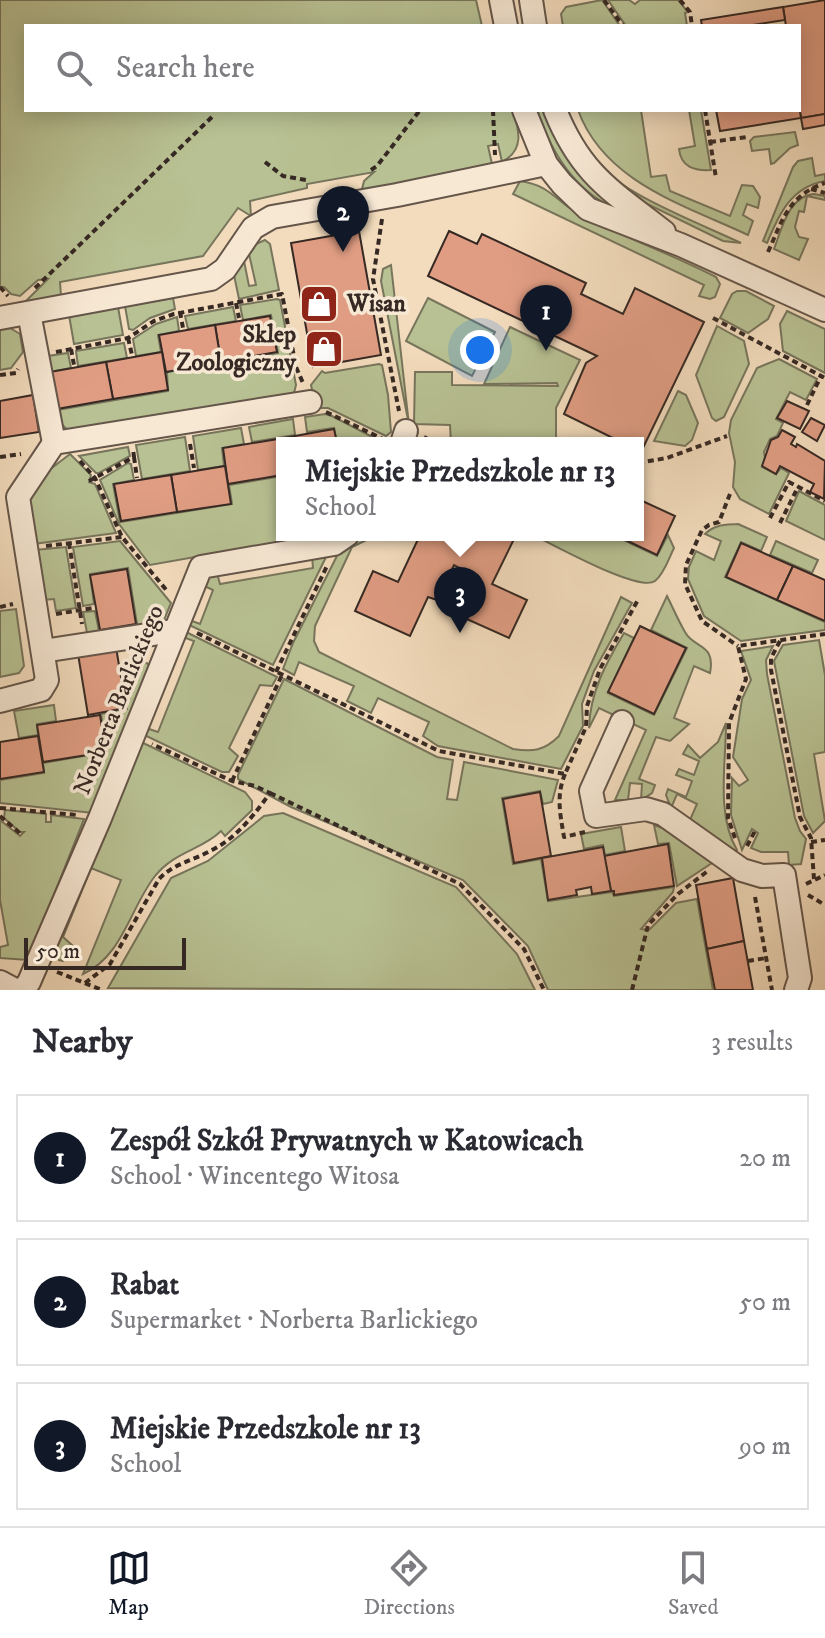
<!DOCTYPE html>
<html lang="en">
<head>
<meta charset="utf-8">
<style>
  body { margin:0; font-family:"IM FELL DW Pica",serif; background:#f2f2f3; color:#2b2b33 }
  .scale { position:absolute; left:24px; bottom:20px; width:162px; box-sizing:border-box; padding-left:8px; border:4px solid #362924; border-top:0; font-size:22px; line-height:28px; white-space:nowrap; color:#362924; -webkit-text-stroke:6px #f7e8d4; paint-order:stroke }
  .you { position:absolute; left:480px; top:350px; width:28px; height:28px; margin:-20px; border:6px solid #fff; border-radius:50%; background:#1a73e8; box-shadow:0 0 0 12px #1a73e833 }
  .badge { display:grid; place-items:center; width:52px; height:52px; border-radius:50%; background:#111827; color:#fff; font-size:26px; font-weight:700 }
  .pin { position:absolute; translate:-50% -66px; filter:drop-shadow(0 2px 4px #0008) }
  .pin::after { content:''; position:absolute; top:42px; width:28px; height:24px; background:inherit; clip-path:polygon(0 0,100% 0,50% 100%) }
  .popup { position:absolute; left:276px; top:437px; width:368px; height:104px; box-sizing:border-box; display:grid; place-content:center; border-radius:0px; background:#fff; filter:drop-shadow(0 2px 6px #0005); font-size:26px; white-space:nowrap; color:#7c7c81 }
  .popup b { font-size:30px; color:#2b2b33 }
  .popup::after { content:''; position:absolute; left:50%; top:100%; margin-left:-16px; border:16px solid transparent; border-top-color:#fff }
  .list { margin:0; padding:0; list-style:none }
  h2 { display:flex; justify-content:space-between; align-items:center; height:104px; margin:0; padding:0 32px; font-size:34px }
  h2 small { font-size:26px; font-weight:400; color:#7c7c81 }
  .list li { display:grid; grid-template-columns:52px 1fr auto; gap:24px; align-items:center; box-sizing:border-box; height:128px; margin:0 16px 16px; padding:0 16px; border:2px solid #e1e1e2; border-radius:0px }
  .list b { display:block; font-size:30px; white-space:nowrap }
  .list p { margin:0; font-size:26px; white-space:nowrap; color:#7c7c81 }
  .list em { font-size:26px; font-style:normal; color:#7c7c81 }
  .icon { flex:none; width:44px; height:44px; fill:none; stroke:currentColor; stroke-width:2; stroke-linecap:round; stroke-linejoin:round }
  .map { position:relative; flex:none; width:825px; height:990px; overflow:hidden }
  .search { position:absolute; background:#fff; box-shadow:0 4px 20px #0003; left:24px; right:24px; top:24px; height:88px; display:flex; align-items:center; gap:20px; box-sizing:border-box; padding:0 28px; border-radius:0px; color:#7c7c81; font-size:30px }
  .sheet { height:536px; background:#fff }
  nav { display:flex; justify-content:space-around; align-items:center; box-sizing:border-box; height:112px; border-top:2px solid #e1e1e2; background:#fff; font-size:22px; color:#7c7c81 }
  nav a { display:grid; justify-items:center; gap:4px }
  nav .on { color:#111827 }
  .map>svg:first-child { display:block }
  .green { fill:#b8c193; stroke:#77755c; stroke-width:2 }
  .building { fill:#e09d83; stroke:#362924; stroke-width:2 }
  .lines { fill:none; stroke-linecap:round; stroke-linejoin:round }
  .minor-casing { stroke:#65564a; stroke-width:26 }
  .path { stroke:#362924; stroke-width:4; stroke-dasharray:6 4; stroke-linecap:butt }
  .minor { stroke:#f7e8d4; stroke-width:22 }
  .labels { text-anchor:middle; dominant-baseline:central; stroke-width:7; stroke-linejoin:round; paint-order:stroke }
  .poi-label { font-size:24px; font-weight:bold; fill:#362924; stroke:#f7e8d4; text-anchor:start }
  .street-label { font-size:24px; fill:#362924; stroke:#f7e8d4 }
</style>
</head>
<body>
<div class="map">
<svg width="825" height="990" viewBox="0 0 825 990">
  <rect width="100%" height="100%" fill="#f3dcbd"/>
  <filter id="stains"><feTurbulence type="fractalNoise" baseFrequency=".0025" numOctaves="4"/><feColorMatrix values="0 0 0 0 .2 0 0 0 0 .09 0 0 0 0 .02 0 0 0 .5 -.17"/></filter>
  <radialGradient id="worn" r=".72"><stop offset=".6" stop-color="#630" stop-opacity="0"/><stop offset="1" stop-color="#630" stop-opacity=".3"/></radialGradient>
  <g class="green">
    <path d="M0,0H476L482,26H26V110H513C519,130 525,150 502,162L498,144L488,146L492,164L364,192L362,189L364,181L374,172L307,184V188L250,201L251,216L238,208L203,256L60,282L61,296L24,303L48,279L38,280L20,296L11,294L4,287H0Z"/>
    <path d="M602,0L620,26H563L561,14L566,7Z"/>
    <path d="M608,0H629L635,4L640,0H678L688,12L685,13L687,26H626Z"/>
    <path d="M537,110H547L619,210C576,193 551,152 537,110Z"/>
    <path d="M563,110H568C575,131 587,153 603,169C630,197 703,225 741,243L723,241L635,198L593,162Z"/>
    <path d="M578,110H641L651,177L666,175L670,191L730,216L742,185L753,186L760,197L758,208L747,204L743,215L753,221L748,235C684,205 604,182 578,110Z"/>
    <path d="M689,110H701L711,170C694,171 681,167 679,149L695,146Z"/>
    <path d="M795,132L798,145L790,148L774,163L771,164L769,149L752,151L750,141L754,137Z"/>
    <path d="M812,158L815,176L825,174V181C791,187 779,214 767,243L763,241L793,167L798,161Z"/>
    <path d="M520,181C552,186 554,200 579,214C624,237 671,254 716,277L720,284L715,297L710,299L699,296L704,285L513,194Z"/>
    <path d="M814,194L825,196V200L807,196L804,212L799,211L795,227L799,237L808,239L799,260L774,249C782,228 789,196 814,194Z"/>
    <path d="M265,240L270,244L279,290L239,299L234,275L244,261L249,286L256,285L249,254L256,244Z"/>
    <path d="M391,265L409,425L381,281L383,269Z"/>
    <path d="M737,291H746L774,306L768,319L748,333L720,318L732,294Z"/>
    <path d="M173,298L175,309L150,318L133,330L129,329L125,306Z"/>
    <path d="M428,298L495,332L472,376L406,341Z"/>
    <path d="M277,299L280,300L296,385L294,393L287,400L80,435C48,428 50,388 45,360L48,356L68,353L71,368L49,372L57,410L168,391L167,372L278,353L271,315L243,320L240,305Z"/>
    <path d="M118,307L123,335L74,344L69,315Z"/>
    <path d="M233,307L236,321L188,329L185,316Z"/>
    <path d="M787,311L825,329V373L783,351L780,324Z"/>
    <path d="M177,317L179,331L158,335L161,352L136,356L133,339L156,324Z"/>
    <path d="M717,326L744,341L749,364L724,417L716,421L712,418L696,375Z"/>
    <path d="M510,327L580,360L556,408V443H451L450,425L414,424L415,372H452V385L558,386L557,383L484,384Z"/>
    <path d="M10,328L20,334L23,352L11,368L0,370V329Z"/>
    <path d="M124,343L127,358L78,366L76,351Z"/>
    <path d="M779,359L817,379L806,400L790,392L776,419L783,423L777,436L770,439L764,452L765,458L762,467L776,474L781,468L789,473L769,514L740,499L733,487L735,462L729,433L731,420L757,368Z"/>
    <path d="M379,364L382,365L388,395L391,432L386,436L328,408H316L311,385L322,371L325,373Z"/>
    <path d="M678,391L686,395L698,423L692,440L685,446L654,441Z"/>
    <path d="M325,414L332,416L384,443H337L334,428L307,432L305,417Z"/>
    <path d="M293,419L295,435L252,442L249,427Z"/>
    <path d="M241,428L244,444L222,448L224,466L198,470L193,436Z"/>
    <path d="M185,437L190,471L142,479L136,445Z"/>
    <path d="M128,447L130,456L99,473H96L79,456Z"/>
    <path d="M70,454L91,475L89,482L95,484L116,533L33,544L28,497L44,474Z"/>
    <path d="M128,463L131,464L134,480L113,484L120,522L232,504L229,485L282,476V535H319L150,565L119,524L100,480Z"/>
    <path d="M799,491L825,505V540L786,521Z"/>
    <path d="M738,524L767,537L761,551L741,542L725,577L825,622V630L741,641L704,616L688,579L689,567L696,551L714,560L721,541L705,534C715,524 725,525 738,524Z"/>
    <path d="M359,535L375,536L352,547L315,626L314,641L319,652L513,749C533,752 544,751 559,736L621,597L632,603L594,671L582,704L583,726L561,769L438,746L423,736L429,722L378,698L371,713L347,701L354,686L299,662L294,675L283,669L293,643L342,546Z"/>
    <path d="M533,535H613L657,556L668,535L674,548C669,558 664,574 655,581C639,593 553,544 533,535Z"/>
    <path d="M120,541L171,603L162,625L88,638L83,612L95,611L99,631L137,624L128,568L90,574L94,604L83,606L73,547Z"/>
    <path d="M776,541L818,560L812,573L770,555Z"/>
    <path d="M66,547L76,608L56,611L54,599L43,600L35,550Z"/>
    <path d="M328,553L273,665L185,623L187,619L200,624L213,590L200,584L203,579L217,573L220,584L313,568L312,556Z"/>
    <path d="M667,596C673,608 678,620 685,632C694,649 716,643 710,673L694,666L674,718L689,724L670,741L656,737L639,779L655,785L652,793L641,800L642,784L630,783L628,800H615L646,730L599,708L589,728C590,692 606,663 624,633L634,638L608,693L654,715L687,648L651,630Z"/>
    <path d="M16,609L24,666L19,673L0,677V611Z"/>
    <path d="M182,630L277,677L272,686L260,685L229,748L238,756L229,772H222L140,733L143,727L158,732L194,641L180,636Z"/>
    <path d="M819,640L825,675V752L814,754L825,821L813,833L804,816L774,661L783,645Z"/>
    <path d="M773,646L766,660L767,674L795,818L800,831L806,839L801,864L789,865L788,852H761L751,848L758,833L752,829L742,850L731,815L732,778L739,786L748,780L733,757L742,699L751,680L741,651Z"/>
    <path d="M147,663L150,667L93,813L0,803V780L44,773L43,763L107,752L101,714L127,709L120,667Z"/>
    <path d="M284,679L437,757L453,760L447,799L457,800L464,762L558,780L552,802L543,804L540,791L502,798L513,864L541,859L548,901L612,892L614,896L674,887L673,892L641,929L649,930L676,903L697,899L713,990H548L528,946L463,880L291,807L238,779V775Z"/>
    <path d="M54,705L56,721L37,724L38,735L19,738L14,711Z"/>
    <path d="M726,723C726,763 716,815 737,850L734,855L690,820L697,804L677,794L671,808L666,795L668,789L686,797L692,781L676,775L679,769L694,775L699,761L683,754L688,745L700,758L718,742Z"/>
    <path d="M137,740L245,792L252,801V810L225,836L221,831C202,850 175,851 155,876C130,908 123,956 83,974L121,880L91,868L63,937L73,946L72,955L63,961L59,960L54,953Z"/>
    <path d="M5,810L46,814V822H51V815L84,819L28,960L0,958V947L8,945L0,900V820L20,836L24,832H20L4,818Z"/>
    <path d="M283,813L456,887L517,954L535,990L108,988L171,878L208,861L264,816Z"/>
    <path d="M654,825L662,828L712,863L677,886L669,843L658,844Z"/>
    <path d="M621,827L625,851L605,855L603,845L584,849L581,834Z"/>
  </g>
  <g class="building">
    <path d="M825,0V114L801,118L799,105V26H786L783,7Z"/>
    <path d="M783,7L785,20L746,26H702L701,20Z"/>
    <path d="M799,105L801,118L720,131L716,110H799Z"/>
    <path d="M825,114V125L803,129L801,118Z"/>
    <path d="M359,231L381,355L313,367L291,243Z"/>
    <path d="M449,231L477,244L482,234L586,283L581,294L623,314L635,288L704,322L641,452L638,450V443H623L564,414L586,363L597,356L428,276Z"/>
    <path d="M270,316L277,352L221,362L215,325Z"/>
    <path d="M215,325L221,362L166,372L159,335Z"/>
    <path d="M162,352L168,390L113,399L106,362Z"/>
    <path d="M106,362L113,399L57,409L50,372Z"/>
    <path d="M33,395L39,432L0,438V401Z"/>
    <path d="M787,401L809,411L800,429L777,418Z"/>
    <path d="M811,418L825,425L817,441L802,432Z"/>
    <path d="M334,429L337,443H282V461L278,439Z"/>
    <path d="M782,430L795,437L791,444L796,447L797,444L825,461L824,499L810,492L814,484L780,466L776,474L762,466L771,440L778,437Z"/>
    <path d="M278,439L282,475L228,484L223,448Z"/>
    <path d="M225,466L231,504L177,512L171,475Z"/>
    <path d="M171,475L177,512L121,521L114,484Z"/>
    <path d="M638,499L675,516L657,555L615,535H638Z"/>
    <path d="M420,535H442L465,545L470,535H516L492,584L527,600L509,638L451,612L469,573L454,565L437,600L428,597L410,636L355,611L373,571L398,582Z"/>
    <path d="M741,543L793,566L777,600L726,577Z"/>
    <path d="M793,566L825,580V621L777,600Z"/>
    <path d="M127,569L136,624L100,630L90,575Z"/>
    <path d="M640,626L686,648L654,714L608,692Z"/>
    <path d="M116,647L126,708L88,715L78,654Z"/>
    <path d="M100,715L106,752L43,762L37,725Z"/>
    <path d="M38,736L44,772L0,779V742Z"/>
    <path d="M540,792L551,856L514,863L503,799Z"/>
    <path d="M668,844L674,886L614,895V891H611L604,856Z"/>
    <path d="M603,847L611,891L592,894L591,887L576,890L577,895L548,900L542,858Z"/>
    <path d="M733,878L744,941L707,949L696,885Z"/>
    <path d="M744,941L753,990H715L707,949Z"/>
  </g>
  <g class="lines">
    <defs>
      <g id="minor">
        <path d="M501,0L506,26"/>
        <path d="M531,0L535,26"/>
        <path d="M524,110L546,164L562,184L588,209L681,245L825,310"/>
        <path d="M555,110C581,175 612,191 664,232"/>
        <path d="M29,313L54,443"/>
        <path d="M0,318L211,279L225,269L253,228L272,217L397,195L546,164"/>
        <path d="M402,443L406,431"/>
        <path d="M43,651L173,631"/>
        <path d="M0,701L41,690L47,680L18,497L54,443L310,402"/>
        <path d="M622,722L591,791L596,816L646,809L663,814L742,870L762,876L784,875L800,978L796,990"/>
        <path d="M0,982L15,990"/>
        <path d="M23,990L29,982L100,818L201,567L334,544L347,535"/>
      </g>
    </defs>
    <use href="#minor" class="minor-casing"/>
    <g class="path">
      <path d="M604,0L623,26"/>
      <path d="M680,0L690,12L692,26"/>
      <path d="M493,110L495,155"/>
      <path d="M705,110L716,178"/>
      <path d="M710,142L747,137"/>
      <path d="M265,162L283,176L306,180"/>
      <path d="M371,170L377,166L420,110"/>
      <path d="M811,189L825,193"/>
      <path d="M382,219L373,279L399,411"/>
      <path d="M768,252C783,219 788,196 825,183"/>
      <path d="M0,287L8,296"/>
      <path d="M35,288L214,115"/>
      <path d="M236,303L239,318"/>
      <path d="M180,312L183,328"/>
      <path d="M713,318L825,378"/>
      <path d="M128,338L132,355"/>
      <path d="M71,349L74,365"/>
      <path d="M56,352L128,338L154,321L174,314L282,294L296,367L303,383"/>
      <path d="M0,375L16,373L18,369"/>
      <path d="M807,405L821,376"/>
      <path d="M326,412L383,439"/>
      <path d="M424,437L436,443"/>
      <path d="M190,444L194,468"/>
      <path d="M0,457L21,454"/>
      <path d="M134,457L137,478"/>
      <path d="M80,461L95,478L122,537L168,592"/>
      <path d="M638,463L667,458L727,436"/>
      <path d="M89,481L134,457L133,449"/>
      <path d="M730,494L719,522L709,525L702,530L686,565L685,584L702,621L738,646"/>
      <path d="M770,518L789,482L825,501"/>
      <path d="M780,523L798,487"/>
      <path d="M69,543L82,624"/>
      <path d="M46,546L122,537"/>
      <path d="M0,607L13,604"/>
      <path d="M56,614L93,608"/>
      <path d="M197,633L439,751L565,774L586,727L587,706L600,669L639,598"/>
      <path d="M780,641L771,658V670L800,817L811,838L814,879"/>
      <path d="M276,672L327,566"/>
      <path d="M565,774C556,796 560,813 564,837L585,832"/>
      <path d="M232,781L282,675"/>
      <path d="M270,793L460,884L524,949L544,990"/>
      <path d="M0,808L77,815"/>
      <path d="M0,816L22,835"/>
      <path d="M735,838L728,818L729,723L746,679L738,646L825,634"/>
      <path d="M811,842L825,840"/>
      <path d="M747,846L755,831"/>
      <path d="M806,884L825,875"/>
      <path d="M808,895L825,905"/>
      <path d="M755,897L772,990"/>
      <path d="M748,961L766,958"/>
      <path d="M57,972L102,990"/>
      <path d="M85,983L110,964L159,879C173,864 192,861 210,851C236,839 254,815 270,793L255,786L232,781L152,744"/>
      <path d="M632,990L648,925L678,894L709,870"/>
    </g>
    <use href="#minor" class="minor"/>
  </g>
  <defs>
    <symbol id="shop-square" viewBox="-11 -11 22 22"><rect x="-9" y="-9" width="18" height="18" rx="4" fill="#8f2418" stroke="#f7e8d4"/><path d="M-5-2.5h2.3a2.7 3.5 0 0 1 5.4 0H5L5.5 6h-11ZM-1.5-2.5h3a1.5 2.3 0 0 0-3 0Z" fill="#fff"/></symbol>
  </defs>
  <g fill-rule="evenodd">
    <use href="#shop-square" x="297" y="282" width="44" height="44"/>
    <use href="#shop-square" x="302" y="327" width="44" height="44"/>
  </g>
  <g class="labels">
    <g class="poi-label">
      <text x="347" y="304">Wisan</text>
      <text x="296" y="335" text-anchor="end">Sklep<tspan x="296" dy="28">Zoologiczny</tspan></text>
    </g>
    <g class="street-label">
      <text transform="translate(119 700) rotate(-68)">Norberta Barlickiego</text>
    </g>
  </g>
  <rect width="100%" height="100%" filter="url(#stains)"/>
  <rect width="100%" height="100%" fill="url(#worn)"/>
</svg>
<div class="scale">50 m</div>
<div class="you"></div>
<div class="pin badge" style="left:546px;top:351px">1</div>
<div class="pin badge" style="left:343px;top:252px">2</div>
<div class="pin badge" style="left:460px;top:633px">3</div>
<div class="popup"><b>Miejskie Przedszkole nr 13</b>School</div>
<div class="search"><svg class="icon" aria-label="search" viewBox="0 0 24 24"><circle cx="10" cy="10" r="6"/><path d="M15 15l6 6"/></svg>Search here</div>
</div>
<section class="sheet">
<h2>Nearby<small>3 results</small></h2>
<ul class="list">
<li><span class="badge">1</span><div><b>Zespół Szkół Prywatnych w Katowicach</b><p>School · Wincentego Witosa</p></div><em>20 m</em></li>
<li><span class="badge">2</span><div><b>Rabat</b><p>Supermarket · Norberta Barlickiego</p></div><em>50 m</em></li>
<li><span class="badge">3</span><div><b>Miejskie Przedszkole nr 13</b><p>School</p></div><em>90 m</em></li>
</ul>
</section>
<nav>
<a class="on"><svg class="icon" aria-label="map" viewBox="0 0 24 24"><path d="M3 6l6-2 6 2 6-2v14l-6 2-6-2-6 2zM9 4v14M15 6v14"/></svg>Map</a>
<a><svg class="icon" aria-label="directions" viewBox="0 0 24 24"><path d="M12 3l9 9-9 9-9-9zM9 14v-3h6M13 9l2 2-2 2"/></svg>Directions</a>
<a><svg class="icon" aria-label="saved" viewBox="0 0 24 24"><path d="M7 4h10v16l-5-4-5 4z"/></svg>Saved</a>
</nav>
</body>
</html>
